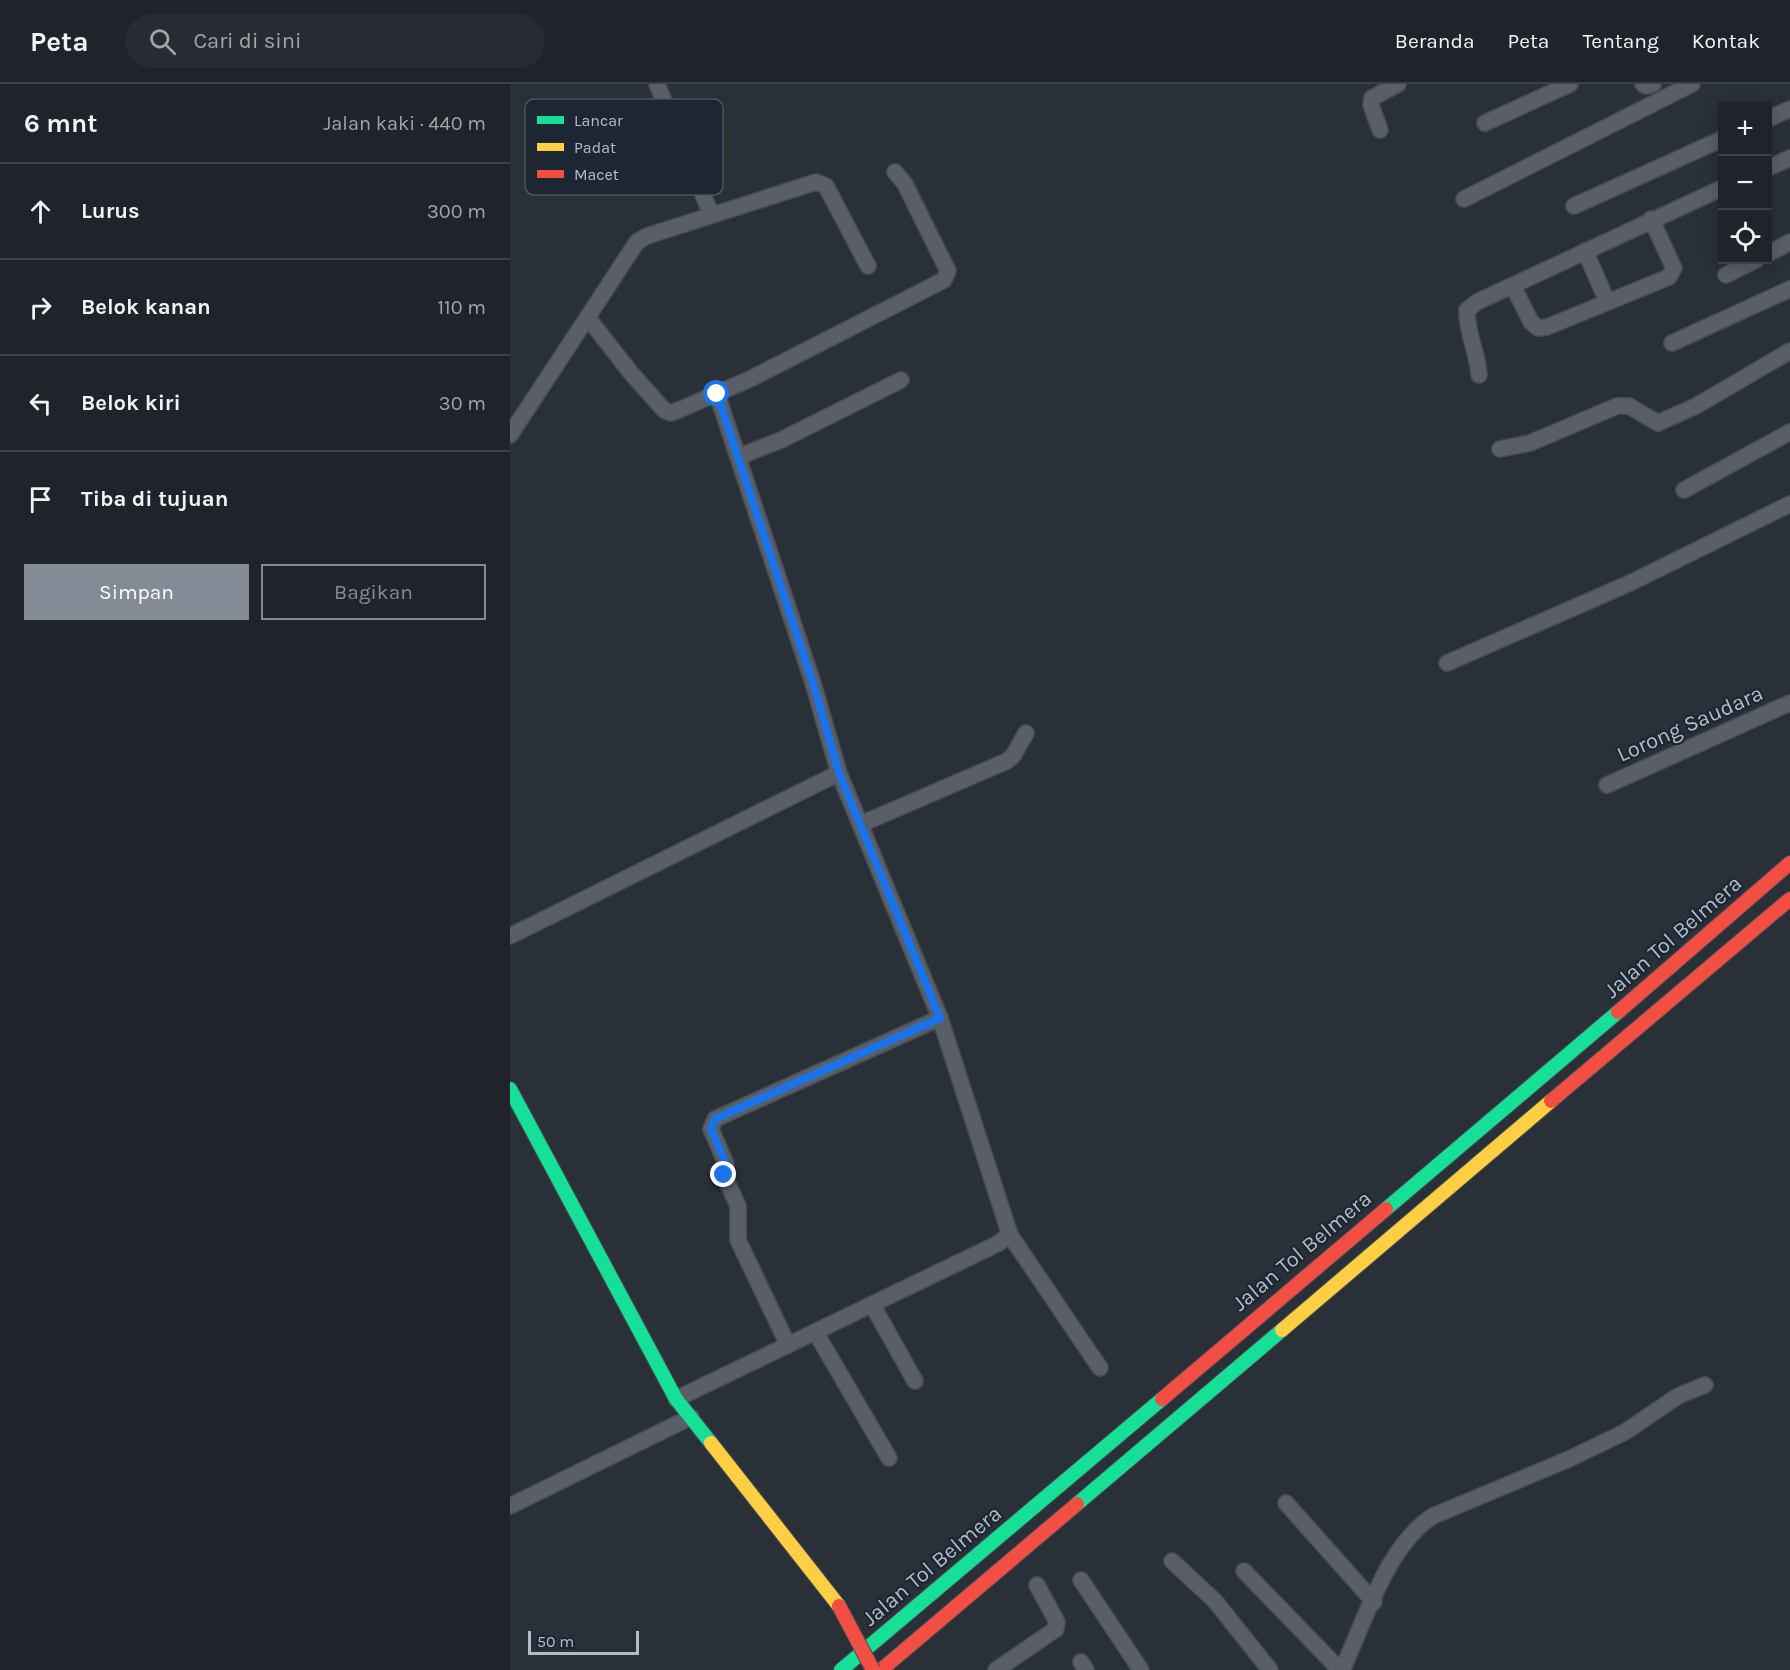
<!DOCTYPE html>
<html lang="id">
<head>
<meta charset="utf-8">
<style>
  body { margin:0; font-family:Karla,sans-serif; background:#282c32; color:#f1f3f6 }
  .controls { position:absolute; right:18px; top:18px; display:grid; overflow:hidden; border-radius:0px; box-shadow:0 3px 15px #0003 }
  .controls button { width:54px; height:54px; display:grid; place-items:center; padding:0; border:0; border-bottom:2px solid #3d4147; background:#20242a; color:#f1f3f6; font:30px sans-serif }
  .scale { position:absolute; left:18px; bottom:15px; width:111px; box-sizing:border-box; padding-left:6px; border:3px solid #b4bcc9; border-top:0; font-size:16px; line-height:21px; white-space:nowrap; color:#b4bcc9; -webkit-text-stroke:4px #1d2633; paint-order:stroke }
  .stop { position:absolute; width:18px; height:18px; margin:-14px; border:4px solid #1a73e8; border-radius:50%; background:#fff }
  .stop.end { background:#1a73e8; border-color:#fff; box-shadow:0 2px 6px #0008 }
  .list { margin:0; padding:0; list-style:none }
  h2 { display:flex; justify-content:space-between; align-items:center; height:78px; margin:0; padding:0 24px; font-size:26px }
  h2 small { font-size:20px; font-weight:400; color:#a2a4a8 }
  .list li { display:grid; grid-template-columns:39px 1fr auto; gap:18px; align-items:center; box-sizing:border-box; height:96px; padding:0 24px; border-top:2px solid #3d4147 }
  .list b { display:block; font-size:22px; white-space:nowrap }
  .list em { font-size:20px; font-style:normal; color:#a2a4a8 }
  .actions { display:flex; gap:12px; padding:18px 24px }
  .actions a { flex:1; padding:14px 0; border:2px solid #848b96; border-radius:0px; text-align:center; font-size:21px; color:#848b96 }
  .actions .main { background:#848b96; color:#fff }
  .icon { flex:none; width:33px; height:33px; fill:none; stroke:currentColor; stroke-width:2; stroke-linecap:round; stroke-linejoin:round }
  .map { position:relative; flex:none; width:1280px; height:1586px; overflow:hidden }
  header { display:flex; align-items:center; gap:36px; box-sizing:border-box; height:84px; padding:0 30px; background:#20242a; border-bottom:2px solid #3d4147 }
  header strong { font-size:28px }
  nav { display:flex; gap:33px; margin-inline-start:auto; font-size:21px }
  .search { width:420px; height:54px; background:#282c32; display:flex; align-items:center; gap:15px; box-sizing:border-box; padding:0 21px; border-radius:33px; color:#a2a4a8; font-size:22px }
  main { display:flex }
  aside { flex:1; background:#20242a }
  .map>svg:first-child { display:block }
  .lines { fill:none; stroke-linecap:round; stroke-linejoin:round }
  .street-casing { stroke:#484c53; stroke-width:18 }
  .fast-casing { stroke:#484c53; stroke-width:16 }
  .slow-casing { stroke:#484c53; stroke-width:16 }
  .jam-casing { stroke:#484c53; stroke-width:16 }
  .street { stroke:#5a5e66; stroke-width:15 }
  .fast { stroke:#16e098; stroke-width:14 }
  .slow { stroke:#ffcf43; stroke-width:14 }
  .jam { stroke:#f24e42; stroke-width:14 }
  .jam-bridge-casing { stroke:#484c53; stroke-width:16; stroke-linecap:butt }
  .jam-bridge { stroke:#f24e42; stroke-width:14 }
  .route { stroke:#1a73e8; stroke-width:8 }
  .labels { text-anchor:middle; dominant-baseline:central; stroke-width:4.5; stroke-linejoin:round; paint-order:stroke }
  .street-label { font-size:22px; fill:#b4bcc9; stroke:#1d2633 }
  .key { fill:#1d2633; stroke:#4a5360; stroke-width:1.5 }
  .key-label { font-size:16px; fill:#b4bcc9 }
</style>
</head>
<body>
<header>
<strong>Peta</strong>
<div class="search"><svg class="icon" aria-label="search" viewBox="0 0 24 24"><circle cx="10" cy="10" r="6"/><path d="M15 15l6 6"/></svg>Cari di sini</div>
<nav><a>Beranda</a><a>Peta</a><a>Tentang</a><a>Kontak</a></nav>
</header>
<main>
<aside>
<h2>6 mnt<small>Jalan kaki · 440 m</small></h2>
<ul class="list">
<li><svg class="icon" aria-label="ahead" viewBox="0 0 24 24"><path d="M12 20V5M6 11l6-6 6 6"/></svg><div><b>Lurus</b></div><em>300 m</em></li>
<li><svg class="icon" aria-label="right" viewBox="0 0 24 24"><path d="M7 20v-9h11M14 6l5 5-5 5"/></svg><div><b>Belok kanan</b></div><em>110 m</em></li>
<li><svg class="icon" aria-label="left" viewBox="0 0 24 24"><path d="M17 20v-9H6M10 6l-5 5 5 5"/></svg><div><b>Belok kiri</b></div><em>30 m</em></li>
<li><svg class="icon" aria-label="arrive" viewBox="0 0 24 24"><path d="M6 21V4h12l-3 4 3 4H6"/></svg><div><b>Tiba di tujuan</b></div></li>
</ul>
<div class="actions"><a class="main">Simpan</a><a>Bagikan</a></div>
</aside>
<div class="map">
<svg width="1280" height="1586" viewBox="0 0 1280 1586">
  <rect width="100%" height="100%" fill="#2a3038"/>
  <g class="lines">
    <defs>
      <g id="street">
        <path d="M147,0L201,130"/>
        <path d="M1133,0L1136,2L1143,0"/>
        <path d="M1258,35L1280,25"/>
        <path d="M975,39L1060,0"/>
        <path d="M870,46L861,21L862,14L888,0"/>
        <path d="M1258,84L1280,74"/>
        <path d="M954,115L1182,0"/>
        <path d="M1064,122L1212,55"/>
        <path d="M1075,167L1097,217"/>
        <path d="M1258,170L1280,158"/>
        <path d="M1216,191L1246,176"/>
        <path d="M1003,202L1021,238L1028,244L1037,243L1159,193L1164,184L1141,135"/>
        <path d="M78,234L121,289L154,326L161,329L169,326L240,295L434,196L438,187L395,100L385,88"/>
        <path d="M1162,259L1280,205"/>
        <path d="M969,291C968,269 956,248 957,226L967,218L1212,104"/>
        <path d="M0,351L127,158L137,152L306,98L316,102L358,182"/>
        <path d="M990,365L1020,359L1107,322H1119L1148,339L1186,322L1280,267"/>
        <path d="M228,373L271,356L391,296"/>
        <path d="M1174,406L1280,348"/>
        <path d="M937,579L1120,499L1280,420"/>
        <path d="M1097,701L1280,619"/>
        <path d="M351,740L497,677L503,672L516,649"/>
        <path d="M0,852L329,689"/>
        <path d="M500,1151L590,1284"/>
        <path d="M363,1222L405,1297"/>
        <path d="M306,1249L379,1374"/>
        <path d="M278,1261L228,1156V1122L214,1091L216,1080L201,1045L205,1035L430,934"/>
        <path d="M166,1315L487,1160L500,1151L430,934L329,689L303,599L207,310"/>
        <path d="M776,1419L864,1518"/>
        <path d="M0,1422L181,1333"/>
        <path d="M662,1477L705,1517L760,1586"/>
        <path d="M734,1487L830,1586"/>
        <path d="M571,1496L631,1586"/>
        <path d="M571,1578L576,1586"/>
        <path d="M486,1586L546,1545L547,1538L527,1501"/>
        <path d="M832,1586C855,1537 877,1461 923,1432L1059,1375L1115,1348L1168,1312L1195,1301"/>
      </g>
      <g id="fast">
        <path d="M0,1005L166,1315L201,1359"/>
        <path d="M876,1125L1108,928"/>
        <path d="M567,1420L772,1246"/>
        <path d="M331,1586L652,1315"/>
      </g>
      <g id="slow">
        <path d="M772,1246L1041,1017"/>
        <path d="M201,1359L329,1522"/>
      </g>
      <g id="jam">
        <path d="M1108,928L1280,779"/>
        <path d="M1041,1017L1280,815"/>
        <path d="M652,1315L876,1125"/>
        <path d="M371,1586L567,1420"/>
      </g>
    </defs>
    <use href="#street" class="street-casing"/>
    <use href="#fast" class="fast-casing"/>
    <use href="#slow" class="slow-casing"/>
    <use href="#jam" class="jam-casing"/>
    <use href="#street" class="street"/>
    <use href="#fast" class="fast"/>
    <use href="#slow" class="slow"/>
    <use href="#jam" class="jam"/>
    <defs>
      <path id="jam-bridge" d="M329,1522L363,1586"/>
    </defs>
    <use href="#jam-bridge" class="jam-bridge-casing"/>
    <use href="#jam-bridge" class="jam-bridge"/>
  </g>
  <g class="lines">
    <path class="route" d="M207,310L303,599L329,689L430,934L205,1035L201,1045L216,1080L214,1091"/>
  </g>
  <g class="labels">
    <g class="street-label">
      <text transform="translate(1180 640) rotate(-24)">Lorong Saudara</text>
      <text transform="translate(1163 853) rotate(-41)">Jalan Tol Belmera</text>
      <text transform="translate(792 1167) rotate(-40)">Jalan Tol Belmera</text>
      <text transform="translate(422 1482) rotate(-40)">Jalan Tol Belmera</text>
    </g>
  </g>
  <rect x="15" y="15" width="198" height="96" rx="9" class="key"/>
  <rect x="27" y="32" width="27" height="8" fill="#16e098"/>
  <rect x="27" y="59" width="27" height="8" fill="#ffcf43"/>
  <rect x="27" y="86" width="27" height="8" fill="#f24e42"/>
  <g class="key-label">
    <text x="64" y="42">Lancar</text>
    <text x="64" y="69">Padat</text>
    <text x="64" y="96">Macet</text>
  </g>
</svg>
<div class="controls">
<button>+</button>
<button>−</button>
<button><svg class="icon" aria-label="locate" viewBox="0 0 24 24"><circle cx="12" cy="12" r="6"/><path d="M12 2v4M12 18v4M2 12h4M18 12h4"/></svg></button>
</div>
<div class="scale">50 m</div>
<div class="stop" style="left:207px;top:310px"></div>
<div class="stop end" style="left:214px;top:1091px"></div>
</div>
</main>
</body>
</html>
